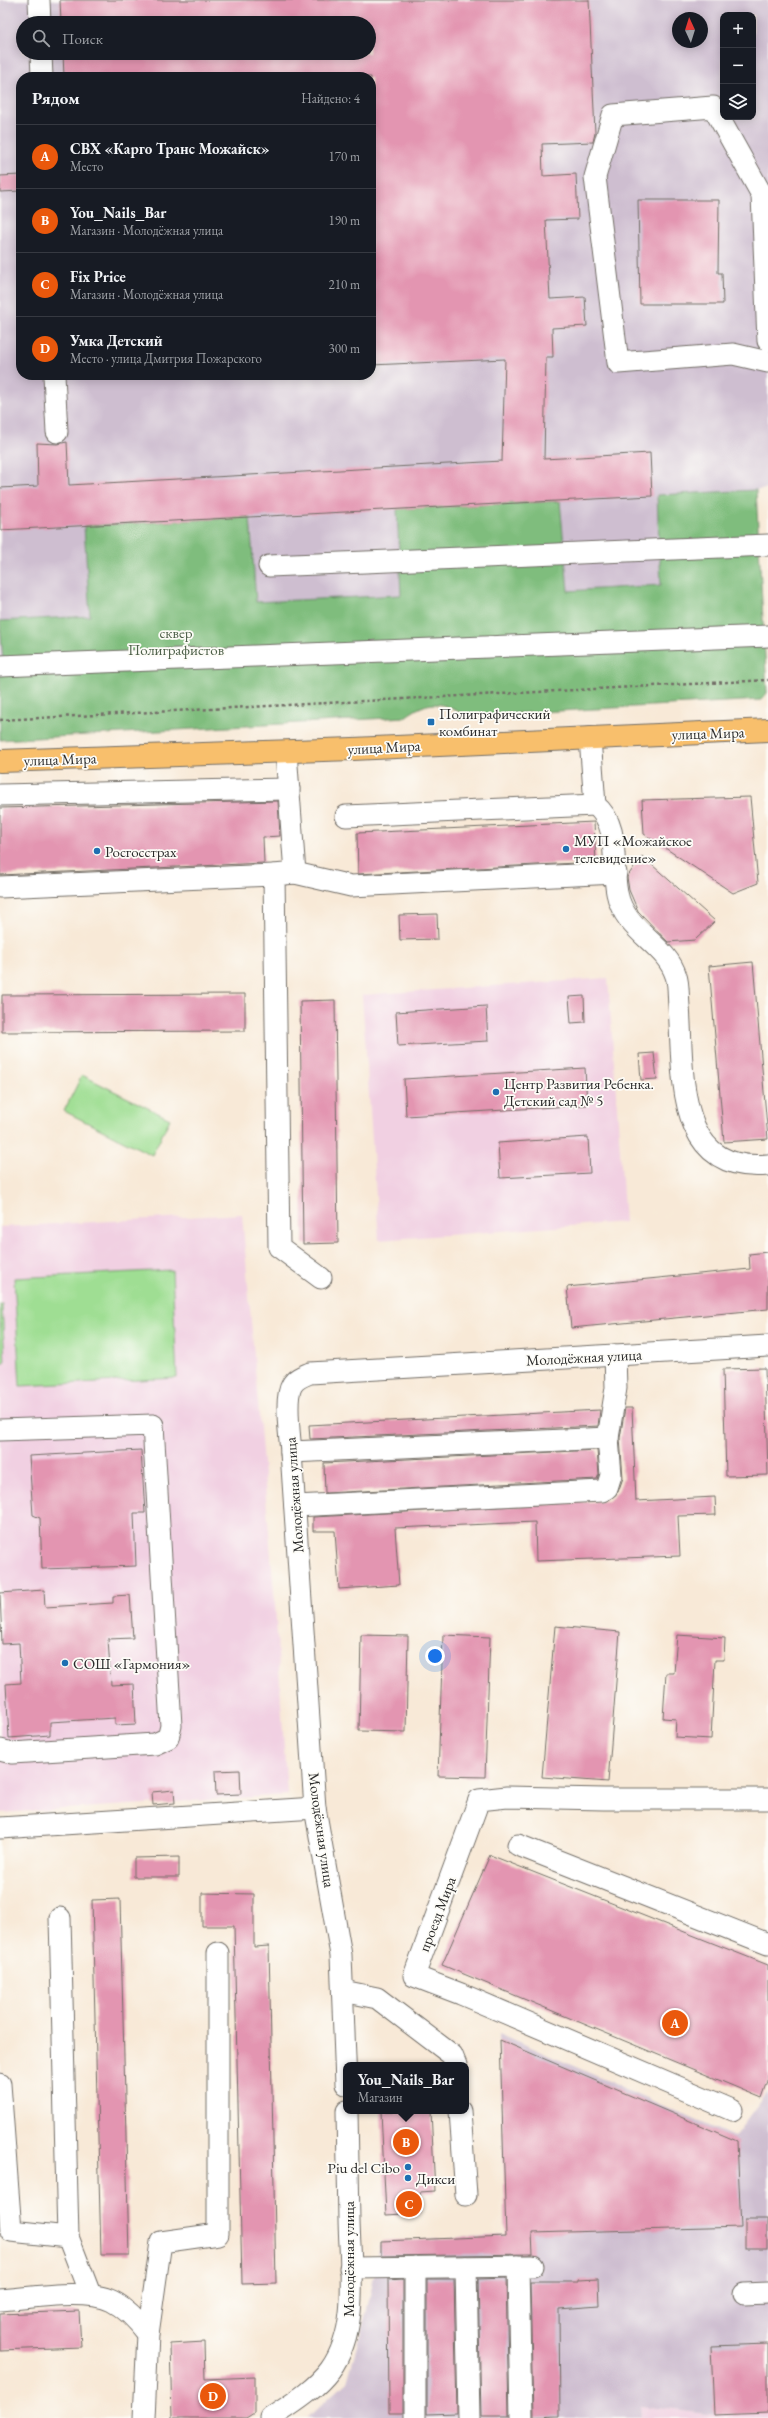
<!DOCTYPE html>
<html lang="ru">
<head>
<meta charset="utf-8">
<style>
  body { margin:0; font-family:"EB Garamond",serif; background:#242831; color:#f1f3f6 }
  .controls { position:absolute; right:12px; top:12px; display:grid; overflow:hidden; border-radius:8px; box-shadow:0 2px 10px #0003 }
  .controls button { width:36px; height:36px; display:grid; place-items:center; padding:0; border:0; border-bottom:1px solid #363941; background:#171b24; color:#f1f3f6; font:20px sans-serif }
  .compass { position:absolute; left:672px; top:12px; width:36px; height:36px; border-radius:50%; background:#171b24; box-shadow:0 2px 10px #0003; rotate:356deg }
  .you { position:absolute; left:435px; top:1656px; width:14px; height:14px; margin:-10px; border:3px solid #fff; border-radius:50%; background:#1a73e8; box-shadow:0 0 0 6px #1a73e833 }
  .badge { display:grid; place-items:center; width:26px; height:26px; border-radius:50%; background:#ea580c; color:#fff; font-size:13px; font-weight:700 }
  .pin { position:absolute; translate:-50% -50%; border:2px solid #fff; box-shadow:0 1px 4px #0006 }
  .popup { position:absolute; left:343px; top:2062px; width:126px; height:52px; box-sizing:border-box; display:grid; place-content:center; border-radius:8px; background:#171b24; filter:drop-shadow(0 1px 3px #0005); font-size:13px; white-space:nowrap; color:#9ea1a6 }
  .popup b { font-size:15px; color:#f1f3f6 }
  .popup::after { content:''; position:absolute; left:50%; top:100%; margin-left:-8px; border:8px solid transparent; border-top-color:#171b24 }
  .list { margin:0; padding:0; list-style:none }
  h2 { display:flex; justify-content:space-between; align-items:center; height:52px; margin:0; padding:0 16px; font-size:17px }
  h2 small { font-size:13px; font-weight:400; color:#9ea1a6 }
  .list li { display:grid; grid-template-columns:26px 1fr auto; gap:12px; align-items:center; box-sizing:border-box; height:64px; padding:0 16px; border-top:1px solid #363941 }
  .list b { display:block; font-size:15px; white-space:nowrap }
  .list p { margin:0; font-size:13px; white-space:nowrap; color:#9ea1a6 }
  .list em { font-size:13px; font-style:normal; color:#9ea1a6 }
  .icon { flex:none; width:22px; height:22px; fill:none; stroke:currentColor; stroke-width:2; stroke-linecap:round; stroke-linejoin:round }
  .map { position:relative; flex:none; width:768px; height:2418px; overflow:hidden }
  .search { position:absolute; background:#171b24; box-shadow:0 2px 10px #0003; left:16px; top:16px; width:360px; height:44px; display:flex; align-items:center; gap:10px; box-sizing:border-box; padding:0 14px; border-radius:22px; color:#9ea1a6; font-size:15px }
  .panel { position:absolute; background:#171b24; box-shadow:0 2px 10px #0003; left:16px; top:72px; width:360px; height:308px; border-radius:16px }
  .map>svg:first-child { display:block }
  .built { fill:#f1d0e2 }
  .industrial { fill:#cebed0; fill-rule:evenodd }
  .green { fill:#9fde93; stroke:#65845f }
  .forest { fill:#7fbd7d; stroke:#557454 }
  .building { fill:#e395b1 }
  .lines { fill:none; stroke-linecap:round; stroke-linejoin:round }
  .minor-casing { stroke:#736e67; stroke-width:23 }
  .major-casing { stroke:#736e67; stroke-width:24 }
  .path { stroke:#736e67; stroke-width:2.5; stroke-dasharray:3 3; stroke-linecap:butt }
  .minor { stroke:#fff; stroke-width:21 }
  .major { stroke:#f8bf6c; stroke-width:22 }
  .poi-dot { fill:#1f6fb2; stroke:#fdfcf7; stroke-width:1.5 }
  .labels { text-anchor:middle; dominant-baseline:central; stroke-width:3.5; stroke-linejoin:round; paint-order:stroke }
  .park-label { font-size:15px; fill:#4e614a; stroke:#fdfcf7 }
  .poi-label { font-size:15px; fill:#2b2b2b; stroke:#fdfcf7; text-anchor:start }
  .street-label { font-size:15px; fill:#2b2b2b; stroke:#fdfcf7 }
</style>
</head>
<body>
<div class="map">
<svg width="768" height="2418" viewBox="0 0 768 2418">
  <rect width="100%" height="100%" fill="#fdfcf7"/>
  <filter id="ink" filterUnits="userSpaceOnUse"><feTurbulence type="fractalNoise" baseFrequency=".025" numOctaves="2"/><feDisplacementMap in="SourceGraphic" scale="8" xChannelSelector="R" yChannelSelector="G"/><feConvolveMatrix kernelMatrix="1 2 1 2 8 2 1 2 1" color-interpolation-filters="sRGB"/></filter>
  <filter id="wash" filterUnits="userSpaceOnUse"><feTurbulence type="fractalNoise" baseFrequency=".012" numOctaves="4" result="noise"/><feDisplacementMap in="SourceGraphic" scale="16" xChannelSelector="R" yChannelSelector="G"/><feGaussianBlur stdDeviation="0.9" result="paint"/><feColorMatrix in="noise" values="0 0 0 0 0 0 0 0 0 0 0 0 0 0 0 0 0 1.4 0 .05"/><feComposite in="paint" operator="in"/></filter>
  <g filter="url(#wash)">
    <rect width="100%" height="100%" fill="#f8e9d7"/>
    <g class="built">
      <path d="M608,978L625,1222L379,1240L362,995Z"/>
      <path d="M242,1214L275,1604L287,1795L0,1813V1227Z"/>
      <path d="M641,2406L714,2415L768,2413V2418H640Z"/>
    </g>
    <g class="industrial">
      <path d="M0,0H768V489L756,490L760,579L0,712ZM723,15H753V117H723ZM678,18H702V42H678ZM23,23H369V53H23ZM21,77H371V375H21Z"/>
      <path d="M499,2033L734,2137L768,2092V2413L714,2415L642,2406L640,2418H307L347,2381L367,2310L381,2241L530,2234H506Z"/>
    </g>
    <g class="green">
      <path d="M82,1075L170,1119L152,1155L64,1111Z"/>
      <path d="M172,1270L177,1378L20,1386L14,1278Z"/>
      <path d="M0,1304H2L5,1363L0,1364Z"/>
    </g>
    <path class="forest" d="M756,490L767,693L761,700L467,716C440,702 431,698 405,717L0,740V675L4,674L0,621L90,616L84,526L250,517L256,602L401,595L397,509L560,501L568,591L661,585L657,495Z"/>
    <g id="blocks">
      <g class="building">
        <path d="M60,0H589L595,133L593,142L542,144L543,176L576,174L578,219L546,220L550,299L585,297L587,326L552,328L553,357H546L544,459L650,453L652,496L0,530V488L38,486L37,443L57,444L67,442L69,485L502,461L505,359L371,365V77H64L63,53H369V23H61Z"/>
        <path d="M21,175V191L0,192V176Z"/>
        <path d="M638,200H719L718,273H722L723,304H640Z"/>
        <path d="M750,797L758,883L733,893L644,834L642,800Z"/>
        <path d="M278,801L280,836L263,837L264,863L0,875V808Z"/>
        <path d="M594,822L596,862L358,874L357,833Z"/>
        <path d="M642,856L715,921L695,940L668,942L638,911L629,890L627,877Z"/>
        <path d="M437,914L438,939L400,940L399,915Z"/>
        <path d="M753,962L768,1139L724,1142L709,966Z"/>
        <path d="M245,994V1031L2,1032V995Z"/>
        <path d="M584,996L585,1022L571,1023L569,997Z"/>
        <path d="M335,1000L338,1243L303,1244L300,1001Z"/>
        <path d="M486,1006L488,1041L398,1046L396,1012Z"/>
        <path d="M654,1053L657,1079L641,1080L639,1054Z"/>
        <path d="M585,1068L587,1105L406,1116L404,1079Z"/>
        <path d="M588,1137L590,1173L500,1178L498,1143Z"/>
        <path d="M768,1252V1309L571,1328L567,1287L750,1269L749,1254Z"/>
        <path d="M765,1368L768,1475L726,1476L723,1369Z"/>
        <path d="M625,1408H632L636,1501L715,1497L716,1515L678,1516L680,1556L536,1561L535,1522L395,1528L399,1585L339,1589L335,1531H313V1517L608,1501L618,1492L623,1478L620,1438Z"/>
        <path d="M600,1410L598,1426L310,1439L309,1425Z"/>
        <path d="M141,1450L145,1513H134L136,1566L42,1569L40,1518L33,1515L29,1456Z"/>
        <path d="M597,1450L599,1474L597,1479L325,1493L324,1463Z"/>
        <path d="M44,1590L45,1607L113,1603V1596L130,1595L133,1638L108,1639L111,1685L134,1684L136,1724L115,1725V1718L50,1722V1735L9,1738L6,1684L21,1683L19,1643L2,1644L0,1593Z"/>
        <path d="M555,1626L620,1632L608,1782L542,1777Z"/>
        <path d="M361,1635L408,1636L406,1732L359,1731Z"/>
        <path d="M443,1635L490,1637L485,1777L438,1776Z"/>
        <path d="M677,1635L725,1638L724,1660H715L711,1739L675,1737L676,1719L663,1718L666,1673H674Z"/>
        <path d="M240,1770L241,1794L216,1795L215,1771Z"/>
        <path d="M174,1790L175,1803L153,1805L152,1792Z"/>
        <path d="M490,1855L768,1965V2081L762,2098L442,1965Z"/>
        <path d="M179,1857V1877H134V1858Z"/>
        <path d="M202,1893L254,1894V1947L269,1946L276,2283L242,2284L234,1926H202Z"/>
        <path d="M120,1899L129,2255H101L92,1900Z"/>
        <path d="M500,2040L737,2141L741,2227L532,2233L533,2254L381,2256V2241L506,2236Z"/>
        <path d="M381,2111H431L435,2191L420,2192L421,2213L386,2215Z"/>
        <rect x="745" y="2219" width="22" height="29"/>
        <path d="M506,2278L509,2416H481L478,2279Z"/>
        <path d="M403,2279V2413H389L388,2280Z"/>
        <path d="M427,2279H454L457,2413L427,2414Z"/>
        <path d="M598,2279L599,2306L559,2309L560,2416L533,2417L530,2282H578V2280Z"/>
        <path d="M79,2311L81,2347L0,2350V2314Z"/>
        <path d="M204,2342L205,2379L255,2377V2413L247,2418H172L170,2344Z"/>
        <path d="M768,2344V2413L714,2415L711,2346Z"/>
      </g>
    </g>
  </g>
  <g filter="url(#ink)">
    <use href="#blocks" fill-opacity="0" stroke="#736e67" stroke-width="1"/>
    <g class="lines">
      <defs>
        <g id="minor">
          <path d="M39,0L40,23"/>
          <path d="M41,53L42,77"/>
          <path d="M768,341L762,195L713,107L613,115L595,177L618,363L733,354L768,362"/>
          <path d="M54,375L57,432"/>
          <path d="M269,566L768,545"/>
          <path d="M0,666L768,636"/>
          <path d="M590,738L595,805"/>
          <path d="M286,752L295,873L274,875L279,1247L321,1278"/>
          <path d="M0,795L289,789"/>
          <path d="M346,816L595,805C621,825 611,864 617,893C625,933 666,943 676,976C679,984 678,997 679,1006C684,1071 673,1174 768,1165"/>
          <path d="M295,873L351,886L616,873"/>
          <path d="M0,887L274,875"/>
          <path d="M0,1430L153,1425L171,1726L168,1738L155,1744L12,1753L0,1750"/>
          <path d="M291,1452L608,1438"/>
          <path d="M295,1506L602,1491L607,1488L611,1475L608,1438L616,1388L615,1355"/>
          <path d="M0,1828L315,1808"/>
          <path d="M518,1845L768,1944"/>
          <path d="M60,1918L68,2237L90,2294"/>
          <path d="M343,1991L377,1998L452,2055L456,2065"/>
          <path d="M0,2084L11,2231L68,2237"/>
          <path d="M346,2084L341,1955L315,1808L291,1452C290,1436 284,1398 292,1385C296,1378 303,1376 310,1373L768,1346"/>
          <path d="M732,2110L461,1994L414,1976L479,1800L507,1797L604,1799H768"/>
          <path d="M460,2111L466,2195"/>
          <path d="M518,2266L521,2418"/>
          <path d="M415,2267V2418"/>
          <path d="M466,2267L469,2418"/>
          <path d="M350,2268L533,2266"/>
          <path d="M744,2294L768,2293"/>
          <path d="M0,2300C30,2298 86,2288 112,2301C126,2308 139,2322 148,2334"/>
          <path d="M144,2418L148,2334L161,2242L218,2234V1953"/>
          <path d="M271,2418C292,2404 315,2390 330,2370C360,2329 350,2268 349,2221C348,2184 348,2148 347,2111"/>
        </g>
        <path id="major" d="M0,761L353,749L768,730"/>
      </defs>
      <use href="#minor" class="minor-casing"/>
      <use href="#major" class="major-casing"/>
      <path class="path" d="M0,720L768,680"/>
      <use href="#minor" class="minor"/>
      <use href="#major" class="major"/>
    </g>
  </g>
  <g class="poi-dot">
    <rect x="427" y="718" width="8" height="8" rx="2"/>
    <circle cx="566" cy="849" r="4"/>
    <circle cx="97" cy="851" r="4"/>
    <circle cx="496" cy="1092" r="4"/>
    <circle cx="65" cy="1663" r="4"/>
    <circle cx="408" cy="2167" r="4"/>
    <circle cx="408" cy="2178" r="4"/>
  </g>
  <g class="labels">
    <g class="park-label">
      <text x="176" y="632">сквер<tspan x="176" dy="17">Полиграфистов</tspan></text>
    </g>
    <g class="poi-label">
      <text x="439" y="713">Полиграфический<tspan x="439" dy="17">комбинат</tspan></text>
      <text x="574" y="840">МУП «Можайское<tspan x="574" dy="17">телевидение»</tspan></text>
      <text x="105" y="851">Росгосстрах</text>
      <text x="504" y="1083">Центр Развития Ребенка.<tspan x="504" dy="17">Детский сад № 5</tspan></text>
      <text x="73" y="1663">СОШ «Гармония»</text>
      <text x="400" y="2167" text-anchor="end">Piu del Cibo</text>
      <text x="416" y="2178">Дикси</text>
    </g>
    <g class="street-label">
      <text transform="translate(708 733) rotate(-2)">улица Мира</text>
      <text transform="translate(384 747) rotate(-3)">улица Мира</text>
      <text transform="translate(60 759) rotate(-2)">улица Мира</text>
      <text transform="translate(584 1357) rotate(-3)">Молодёжная улица</text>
      <text transform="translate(294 1495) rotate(-94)">Молодёжная улица</text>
      <text transform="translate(322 1830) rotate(82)">Молодёжная улица</text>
      <text transform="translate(437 1914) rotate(-69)">проезд Мира</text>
      <text transform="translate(348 2259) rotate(-90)">Молодёжная улица</text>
    </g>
  </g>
</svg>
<div class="controls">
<button>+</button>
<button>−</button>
<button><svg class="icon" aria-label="layers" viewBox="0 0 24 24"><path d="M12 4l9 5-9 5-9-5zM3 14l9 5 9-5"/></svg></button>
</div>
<svg class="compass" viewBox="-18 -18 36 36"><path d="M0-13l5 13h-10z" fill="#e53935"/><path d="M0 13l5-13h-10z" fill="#9ea1a6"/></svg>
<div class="you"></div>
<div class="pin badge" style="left:675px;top:2023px">A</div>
<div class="pin badge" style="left:406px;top:2142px">B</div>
<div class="popup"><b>You_Nails_Bar</b>Магазин</div>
<div class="pin badge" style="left:409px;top:2204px">C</div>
<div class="pin badge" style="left:213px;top:2396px">D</div>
<div class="search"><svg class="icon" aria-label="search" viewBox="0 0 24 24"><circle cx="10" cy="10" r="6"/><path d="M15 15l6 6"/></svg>Поиск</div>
<section class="panel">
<h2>Рядом<small>Найдено: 4</small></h2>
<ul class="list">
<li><span class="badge">A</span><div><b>СВХ «Карго Транс Можайск»</b><p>Место</p></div><em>170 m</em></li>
<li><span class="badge">B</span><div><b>You_Nails_Bar</b><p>Магазин · Молодёжная улица</p></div><em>190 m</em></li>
<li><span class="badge">C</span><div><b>Fix Price</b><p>Магазин · Молодёжная улица</p></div><em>210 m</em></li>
<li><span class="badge">D</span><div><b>Умка Детский</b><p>Место · улица Дмитрия Пожарского</p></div><em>300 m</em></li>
</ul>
</section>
</div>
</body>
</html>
